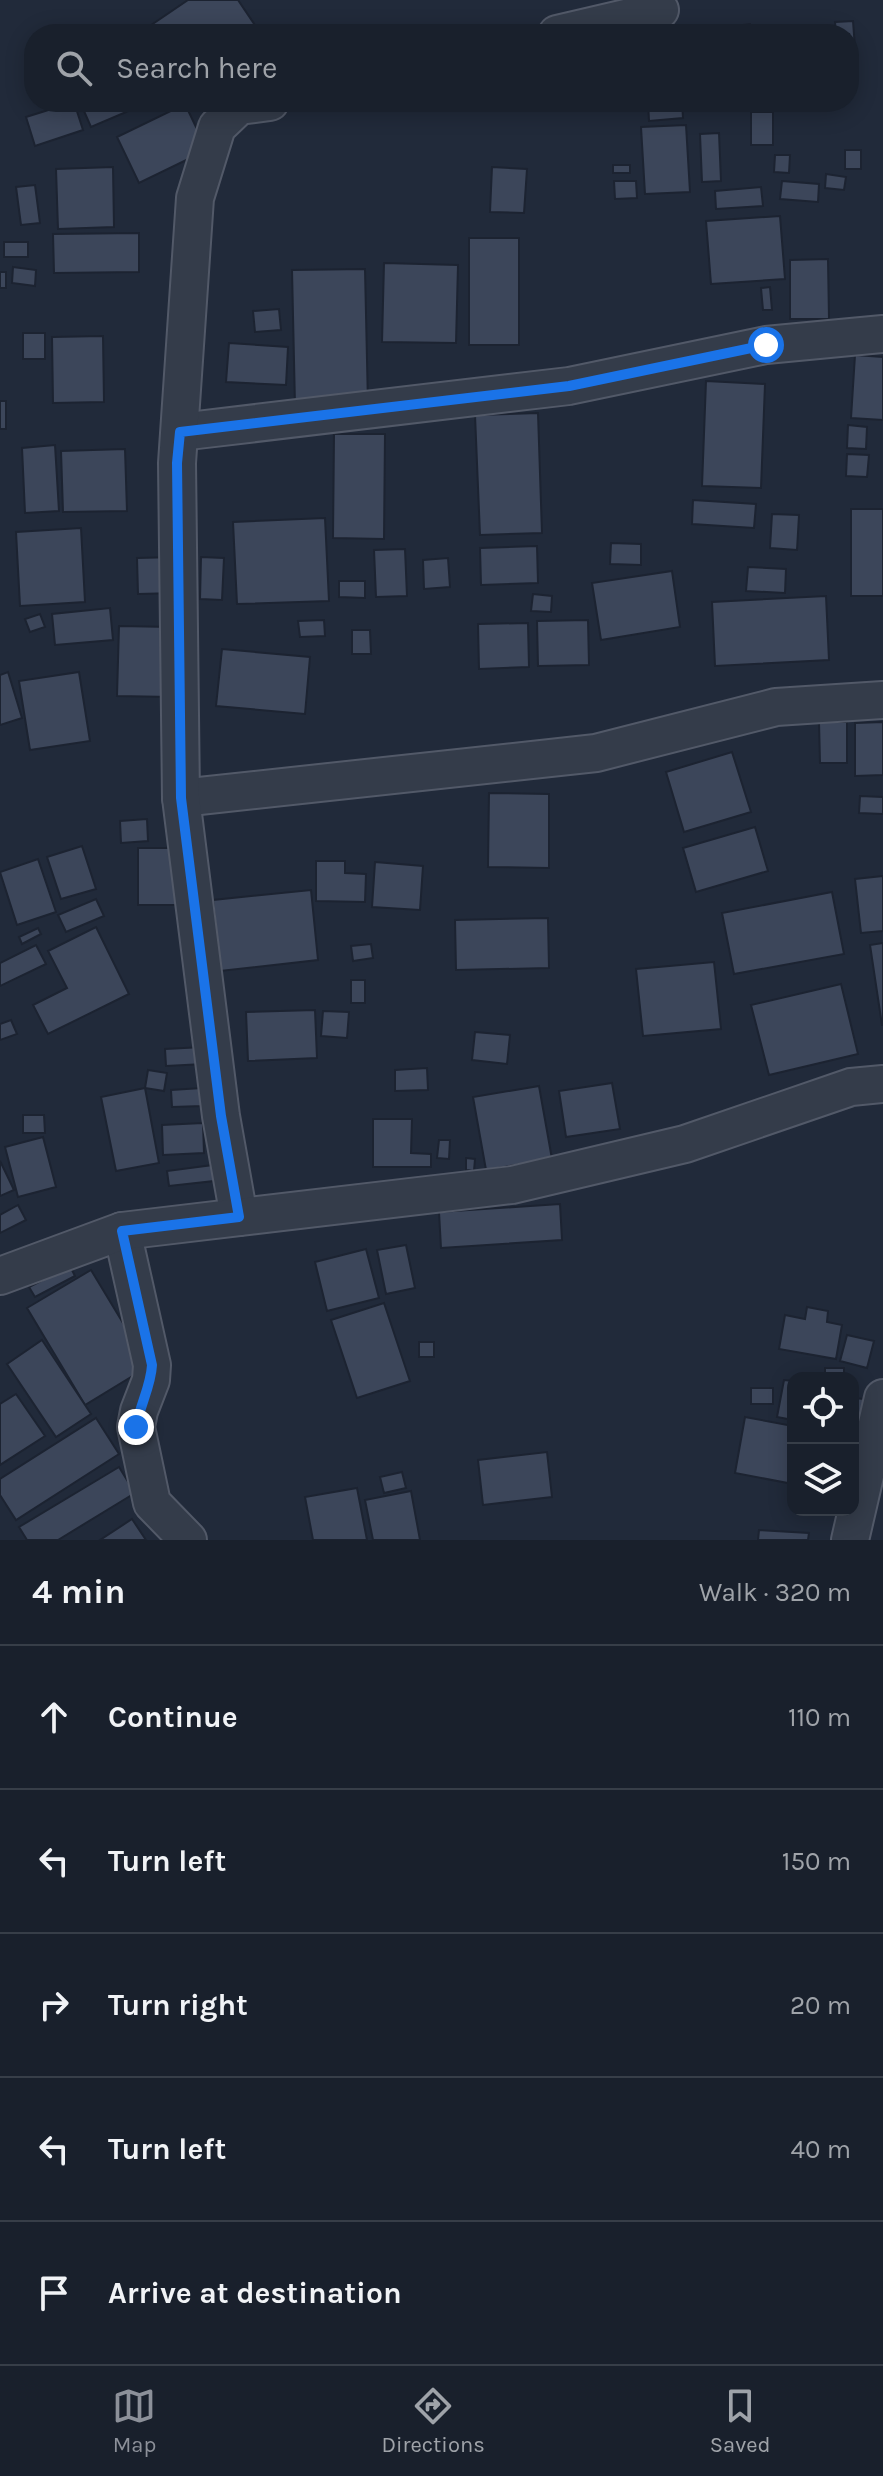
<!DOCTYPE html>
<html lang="en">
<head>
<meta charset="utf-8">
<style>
  body { margin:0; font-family:Karla,sans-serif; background:#222834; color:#f1f3f6 }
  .controls { position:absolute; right:24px; bottom:24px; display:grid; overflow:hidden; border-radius:16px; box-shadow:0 4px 20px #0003 }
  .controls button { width:72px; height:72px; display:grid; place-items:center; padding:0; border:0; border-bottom:2px solid #373e48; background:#19202c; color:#f1f3f6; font:40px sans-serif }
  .stop { position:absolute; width:24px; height:24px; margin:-18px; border:6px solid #1a73e8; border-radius:50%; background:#fff }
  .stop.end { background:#1a73e8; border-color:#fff; box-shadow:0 2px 8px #0008 }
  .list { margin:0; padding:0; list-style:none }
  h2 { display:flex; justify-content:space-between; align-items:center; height:104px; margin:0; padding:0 32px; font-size:34px }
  h2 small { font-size:26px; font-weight:400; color:#9fa3a9 }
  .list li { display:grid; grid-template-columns:52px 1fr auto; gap:24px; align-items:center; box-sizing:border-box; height:144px; padding:0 32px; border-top:2px solid #373e48 }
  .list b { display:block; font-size:30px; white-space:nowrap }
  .list em { font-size:26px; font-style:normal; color:#9fa3a9 }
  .icon { flex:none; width:44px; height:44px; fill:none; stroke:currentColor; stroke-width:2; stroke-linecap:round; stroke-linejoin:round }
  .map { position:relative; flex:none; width:883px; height:1540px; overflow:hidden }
  .search { position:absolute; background:#19202c; box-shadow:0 4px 20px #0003; left:24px; right:24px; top:24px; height:88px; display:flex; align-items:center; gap:20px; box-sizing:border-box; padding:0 28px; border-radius:32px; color:#9fa3a9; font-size:30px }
  .sheet { height:824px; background:#19202c }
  nav { display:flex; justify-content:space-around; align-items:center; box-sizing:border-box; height:112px; border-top:2px solid #373e48; background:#19202c; font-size:22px; color:#9fa3a9 }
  nav a { display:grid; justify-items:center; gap:4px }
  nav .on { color:#8c9099 }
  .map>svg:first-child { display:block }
  .building { fill:#3c465a; stroke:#1c2331; stroke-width:2 }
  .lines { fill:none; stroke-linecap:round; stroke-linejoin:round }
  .minor-casing { stroke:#525968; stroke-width:40 }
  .minor { stroke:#343c4a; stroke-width:36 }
  .route { stroke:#1a73e8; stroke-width:10 }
</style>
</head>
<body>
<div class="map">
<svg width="883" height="1540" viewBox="0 0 883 1540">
  <rect width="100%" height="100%" fill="#212a3a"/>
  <g class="building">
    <path d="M188,0H238L261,34H138Z"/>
    <path d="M853,21L855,48H849V34H836L835,22Z"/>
    <path d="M750,24L752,34H681V33Z"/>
    <path d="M74,102L83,130L35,146L26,117Z"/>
    <path d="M80,102H144L145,104L91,127Z"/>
    <path d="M648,102H682L683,118L649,121Z"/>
    <path d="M185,104L207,150L139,183L117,137Z"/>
    <rect x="751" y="112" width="22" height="33"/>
    <path d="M686,125L690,192L645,194L641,127Z"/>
    <path d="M719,133L721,181L702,182L700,134Z"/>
    <rect x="845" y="150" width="16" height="19"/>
    <path d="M775,155H790L789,173L774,172Z"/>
    <rect x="613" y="165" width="17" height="8"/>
    <path d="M113,167L114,227L58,229L56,169Z"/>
    <path d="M492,167L527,169L524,213L490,212Z"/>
    <path d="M826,174L846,177L844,190L825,188Z"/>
    <path d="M614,181H636L637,198L615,199Z"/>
    <path d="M782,181L819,184L818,202L780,199Z"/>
    <path d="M35,185L40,223L21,225L16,187Z"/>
    <path d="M761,187L763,206L716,209L715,191Z"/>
    <path d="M780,216L785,279L711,284L706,221Z"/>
    <path d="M139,233V272L54,273L53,234Z"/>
    <rect x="469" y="238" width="50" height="107"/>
    <rect x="4" y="242" width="24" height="15"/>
    <path d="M828,259L829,319H790V260Z"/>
    <path d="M384,263L458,265L456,343L382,342Z"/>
    <path d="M13,267L36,270L35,286L12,283Z"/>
    <path d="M365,269L368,405L295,406L292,270Z"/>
    <rect x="0" y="272" width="6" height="16"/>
    <path d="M770,287L772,310H763L761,288Z"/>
    <path d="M279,309L281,330L255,332L253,311Z"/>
    <rect x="23" y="333" width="22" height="26"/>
    <path d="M103,336L104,402L53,403L52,337Z"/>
    <path d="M229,343L288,347L286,385L226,382Z"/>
    <path d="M855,355L883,357V420L851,418Z"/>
    <path d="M706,381L765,384L761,488L702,486Z"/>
    <rect x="0" y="401" width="6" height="28"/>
    <path d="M538,413L542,533L480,535L475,415Z"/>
    <path d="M848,425L867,427L866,449L847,448Z"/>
    <path d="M334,434H385L384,539L333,538Z"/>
    <path d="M55,445L59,511L25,513L22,448Z"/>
    <path d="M125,449L127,511L63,512L61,451Z"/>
    <path d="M847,454L869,455L867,477L846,476Z"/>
    <path d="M693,500L756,504L754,528L692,524Z"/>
    <rect x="851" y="509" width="32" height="87"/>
    <path d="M772,514L799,515L797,550L770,548Z"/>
    <path d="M325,518L329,601L237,604L233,522Z"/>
    <path d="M81,528L85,602L20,606L16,532Z"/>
    <path d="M611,543L641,544V565L610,564Z"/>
    <path d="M537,546L538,583L481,585L480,548Z"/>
    <path d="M405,549L407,596L376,597L374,550Z"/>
    <path d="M176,557L177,593L138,594L137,558Z"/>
    <path d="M201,557L224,558L222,600L200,599Z"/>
    <path d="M448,558L450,587L424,589L423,560Z"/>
    <path d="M748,567L786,569L785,593L746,591Z"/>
    <path d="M672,571L680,627L601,640L592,583Z"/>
    <path d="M339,581H365V598L339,597Z"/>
    <path d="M533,594L552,596L551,612L531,611Z"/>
    <path d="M826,596L829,660L715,666L712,602Z"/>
    <path d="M110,608L113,640L55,645L52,614Z"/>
    <path d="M40,614L45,627L30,632L25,619Z"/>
    <path d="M324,620L325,636L300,637L298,621Z"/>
    <path d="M588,620L589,665L538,666L537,621Z"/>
    <path d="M528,623L529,667L479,669L478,624Z"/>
    <path d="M119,626L172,627L171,697L117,696Z"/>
    <path d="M352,630H370L371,654H352Z"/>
    <path d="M222,649L310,657L305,714L216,706Z"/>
    <path d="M8,672L22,718L0,725V675Z"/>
    <path d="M79,672L90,741L30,750L19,681Z"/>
    <path d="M819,722H847V763H820Z"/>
    <path d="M883,722V775L855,776V723Z"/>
    <path d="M732,752L751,812L684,832L666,772Z"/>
    <path d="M489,793L549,794V868L488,867Z"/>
    <path d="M860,796L883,797V814L859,813Z"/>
    <path d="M147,819L148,841L121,843L120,821Z"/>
    <path d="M755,827L768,871L696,892L683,848Z"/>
    <path d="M82,846L96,889L61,899L47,857Z"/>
    <rect x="138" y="848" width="45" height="57"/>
    <path d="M38,859L56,912L17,925L0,872Z"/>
    <path d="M316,861H345V873L366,874L365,902L316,901Z"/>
    <path d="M375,862L423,866L420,910L372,907Z"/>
    <path d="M883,876V931L861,933L855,879Z"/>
    <path d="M311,890L318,960L220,971L213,900Z"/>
    <path d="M832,892L844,954L734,974L722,913Z"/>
    <path d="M96,899L104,916L66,932L58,915Z"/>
    <path d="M548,918L549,968L456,970L455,920Z"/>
    <path d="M96,927L129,994L48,1034L33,1005L67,988L48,951Z"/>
    <path d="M38,928L41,934L22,944L19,937Z"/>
    <path d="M883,943V1025H882L870,945Z"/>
    <path d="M371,944L373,958L353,961L351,946Z"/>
    <path d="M36,945L46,964L0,986V963Z"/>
    <path d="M714,962L721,1029L643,1036L636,969Z"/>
    <rect x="351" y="980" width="14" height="23"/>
    <path d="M841,984L858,1054L769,1075L751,1005Z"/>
    <path d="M315,1010L317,1058L248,1061L246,1012Z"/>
    <path d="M323,1011L349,1012L347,1038L321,1036Z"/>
    <path d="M11,1020L17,1034L0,1040V1024Z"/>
    <path d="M475,1032L510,1035L507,1064L472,1060Z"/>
    <path d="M203,1047L204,1064L166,1066L165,1049Z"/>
    <path d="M427,1068L428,1090L395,1091V1070Z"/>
    <path d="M148,1070L167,1073L164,1091L145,1088Z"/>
    <path d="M612,1083L620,1129L566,1137L559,1091Z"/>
    <path d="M539,1086L552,1159L486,1170L473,1097Z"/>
    <path d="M145,1088L159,1163L116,1171L101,1097Z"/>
    <path d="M202,1088L203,1106L172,1107L171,1090Z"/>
    <path d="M23,1115H44L45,1133H23Z"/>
    <path d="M373,1119H412L411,1153L431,1154V1167H373Z"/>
    <path d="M203,1123L204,1153L163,1155L162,1125Z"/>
    <path d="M43,1137L56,1187L18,1197L5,1147Z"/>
    <path d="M439,1140H450L449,1159L437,1158Z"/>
    <path d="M466,1158L475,1159L474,1171L466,1170Z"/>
    <path d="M0,1161L14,1190L0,1196Z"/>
    <path d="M213,1165L214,1181L169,1186L167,1171Z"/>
    <path d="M560,1204L562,1240L441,1248L439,1212Z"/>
    <path d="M18,1205L26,1220L0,1233V1215Z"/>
    <path d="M406,1245L415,1288L386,1294L377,1250Z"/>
    <path d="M366,1249L379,1298L327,1311L315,1262Z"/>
    <path d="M70,1266L75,1276L35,1297L29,1287Z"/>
    <path d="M91,1270L149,1366L85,1405L27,1308Z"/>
    <path d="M384,1303L410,1381L357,1398L331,1320Z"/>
    <path d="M807,1307L828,1311L827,1322L842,1325L836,1359L779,1349L785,1315L805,1319Z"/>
    <path d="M847,1335L874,1341L867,1368L840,1361Z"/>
    <path d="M42,1340L91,1414L56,1437L7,1364Z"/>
    <rect x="419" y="1342" width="15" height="15"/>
    <rect x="825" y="1368" width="19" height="7"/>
    <path d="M784,1380L793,1381V1420L777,1417Z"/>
    <rect x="751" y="1388" width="22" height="16"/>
    <path d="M16,1394L45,1436L0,1465V1404Z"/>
    <path d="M853,1398L876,1400L873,1427L853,1425Z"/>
    <path d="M745,1417L793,1426V1484L735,1473Z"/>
    <path d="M96,1418L119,1454L16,1520L0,1495V1479Z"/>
    <path d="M547,1452L552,1497L483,1505L478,1460Z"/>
    <path d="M119,1467L135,1493L58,1540H27L19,1527Z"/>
    <path d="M402,1472L406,1488L384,1493L380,1477Z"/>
    <path d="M357,1488L367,1540H313L305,1497Z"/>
    <path d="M411,1491L420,1540H373L365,1500Z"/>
    <path d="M132,1519L146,1540H100Z"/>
    <path d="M759,1530L809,1533L808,1540H758Z"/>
  </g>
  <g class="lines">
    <defs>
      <g id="minor">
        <path d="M557,34L660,10"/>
        <path d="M180,432L569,386L766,345L883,334"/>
        <path d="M181,798L596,753L776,707L883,700"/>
        <path d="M239,1217L221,1116L181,798L177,463L195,198L217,127L239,106L270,102"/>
        <path d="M122,1231L152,1365L151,1380L139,1411L136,1427L152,1503L188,1540"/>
        <path d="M0,1276L122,1231L512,1185L685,1144L851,1087L883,1084"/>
        <path d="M850,1540L883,1398"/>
      </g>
    </defs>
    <use href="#minor" class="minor-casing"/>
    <use href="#minor" class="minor"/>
  </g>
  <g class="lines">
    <path class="route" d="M136,1427C140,1405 151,1386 152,1365L122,1231L239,1217L221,1116L181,798L177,463L180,432L569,386L766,345"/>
  </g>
</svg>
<div class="controls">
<button><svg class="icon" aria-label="locate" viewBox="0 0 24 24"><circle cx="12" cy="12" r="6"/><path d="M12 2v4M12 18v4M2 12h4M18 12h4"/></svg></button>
<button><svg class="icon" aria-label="layers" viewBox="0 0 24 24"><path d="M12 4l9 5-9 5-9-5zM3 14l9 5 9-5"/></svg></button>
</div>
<div class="stop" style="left:766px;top:345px"></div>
<div class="stop end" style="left:136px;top:1427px"></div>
<div class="search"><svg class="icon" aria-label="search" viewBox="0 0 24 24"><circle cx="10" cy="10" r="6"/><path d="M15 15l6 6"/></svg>Search here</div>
</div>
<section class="sheet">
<h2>4 min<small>Walk · 320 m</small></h2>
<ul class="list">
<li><svg class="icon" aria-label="ahead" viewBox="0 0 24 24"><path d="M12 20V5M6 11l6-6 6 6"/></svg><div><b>Continue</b></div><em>110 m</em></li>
<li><svg class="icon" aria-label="left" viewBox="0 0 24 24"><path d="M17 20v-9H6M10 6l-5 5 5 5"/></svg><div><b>Turn left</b></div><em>150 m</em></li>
<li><svg class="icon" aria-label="right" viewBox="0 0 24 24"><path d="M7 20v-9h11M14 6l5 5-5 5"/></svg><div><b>Turn right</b></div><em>20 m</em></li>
<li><svg class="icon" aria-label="left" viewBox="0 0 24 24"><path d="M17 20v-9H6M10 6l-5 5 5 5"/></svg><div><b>Turn left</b></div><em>40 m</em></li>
<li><svg class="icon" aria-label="arrive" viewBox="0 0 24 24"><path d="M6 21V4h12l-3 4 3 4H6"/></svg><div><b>Arrive at destination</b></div></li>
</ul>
</section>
<nav>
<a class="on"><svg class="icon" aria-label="map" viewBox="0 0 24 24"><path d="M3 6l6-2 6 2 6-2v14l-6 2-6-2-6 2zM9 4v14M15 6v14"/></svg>Map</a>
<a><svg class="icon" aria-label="directions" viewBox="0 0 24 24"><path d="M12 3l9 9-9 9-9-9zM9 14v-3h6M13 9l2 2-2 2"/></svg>Directions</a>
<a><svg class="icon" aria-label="saved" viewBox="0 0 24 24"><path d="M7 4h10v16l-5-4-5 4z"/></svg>Saved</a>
</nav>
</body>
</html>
